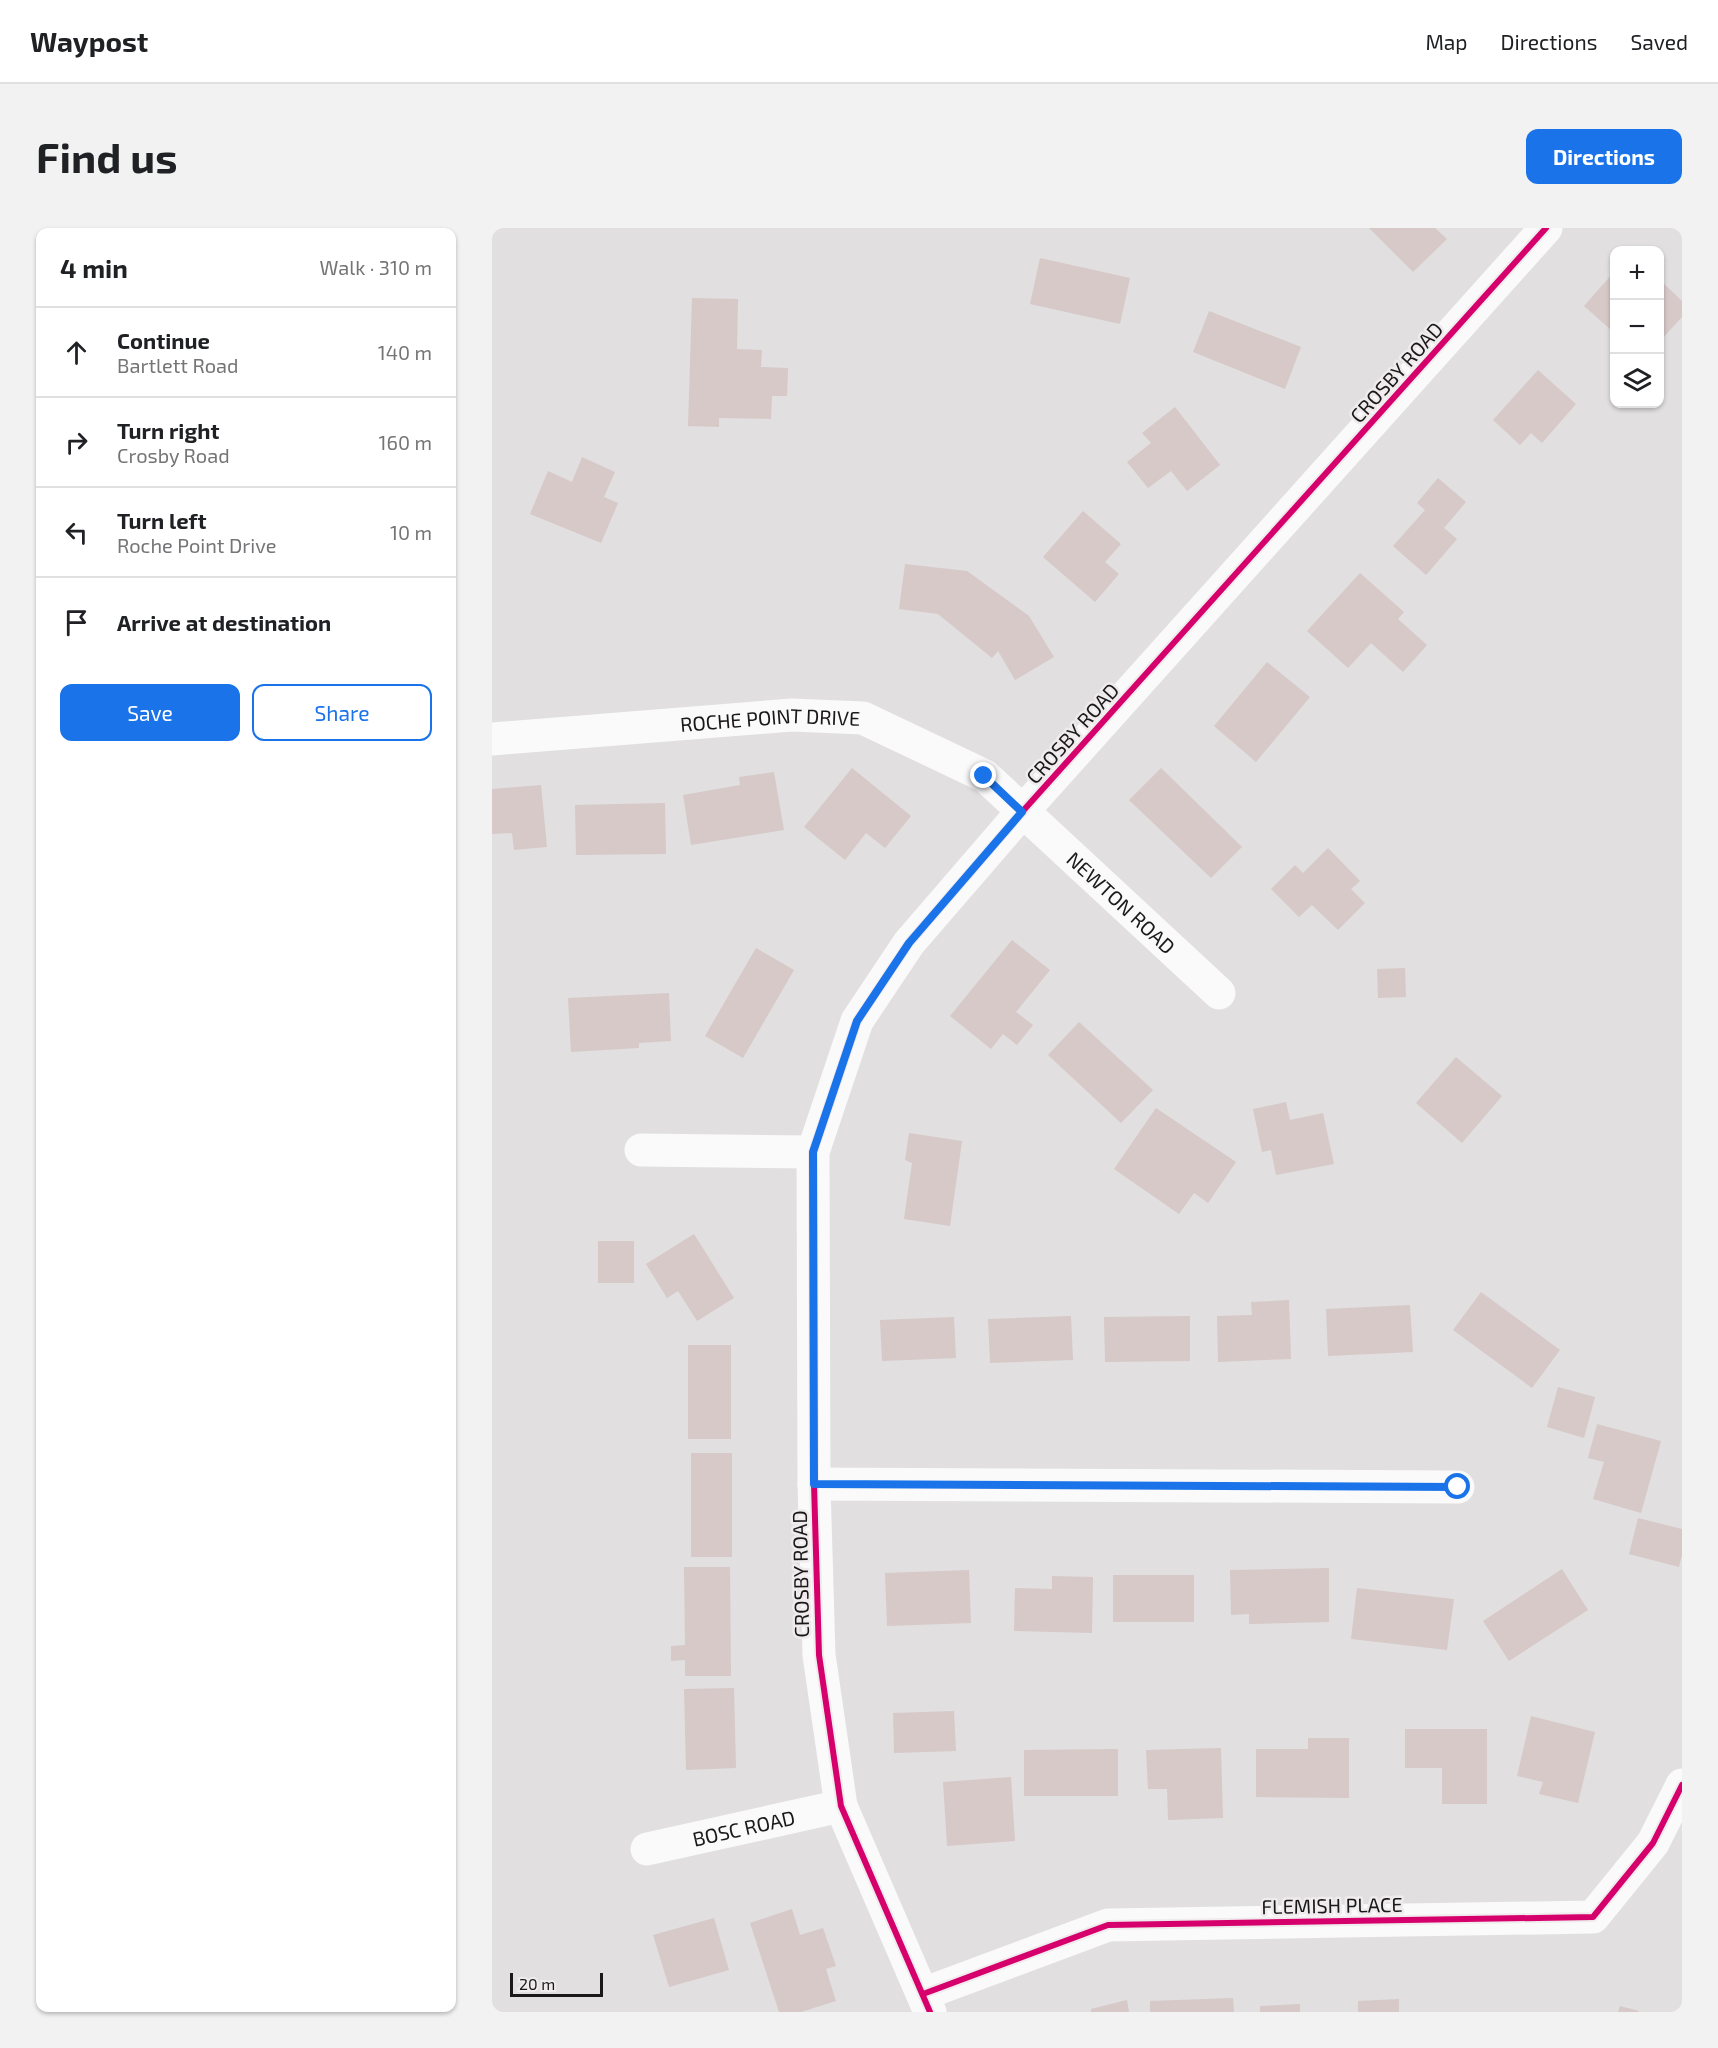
<!DOCTYPE html>
<html lang="en">
<head>
<meta charset="utf-8">
<style>
  body { margin:0; font-family:"Exo 2",sans-serif; background:#f2f2f2; color:#202124 }
  .controls { position:absolute; right:18px; top:18px; display:grid; overflow:hidden; border-radius:12px; box-shadow:0 2px 4px #0004 }
  .controls button { width:54px; height:54px; display:grid; place-items:center; padding:0; border:0; border-bottom:2px solid #e0e0e0; background:#fff; color:#202124; font:30px sans-serif }
  .scale { position:absolute; left:18px; bottom:15px; width:93px; box-sizing:border-box; padding-left:6px; border:3px solid #1a1819; border-top:0; font-size:16px; line-height:21px; white-space:nowrap; color:#1a1819; -webkit-text-stroke:4px #f0ebed; paint-order:stroke }
  .stop { position:absolute; width:18px; height:18px; margin:-14px; border:4px solid #1a73e8; border-radius:50%; background:#fff }
  .stop.end { background:#1a73e8; border-color:#fff; box-shadow:0 2px 6px #0008 }
  .list { margin:0; padding:0; list-style:none }
  h2 { display:flex; justify-content:space-between; align-items:center; height:78px; margin:0; padding:0 24px; font-size:26px }
  h2 small { font-size:20px; font-weight:400; color:#757577 }
  .list li { display:grid; grid-template-columns:39px 1fr auto; gap:18px; align-items:center; box-sizing:border-box; height:90px; padding:0 24px; border-top:2px solid #e0e0e0 }
  .list b { display:block; font-size:22px; white-space:nowrap }
  .list p { margin:0; font-size:20px; white-space:nowrap; color:#757577 }
  .list em { font-size:20px; font-style:normal; color:#757577 }
  .actions { display:flex; gap:12px; padding:18px 24px }
  .actions a { flex:1; padding:14px 0; border:2px solid #1a73e8; border-radius:12px; text-align:center; font-size:21px; color:#1a73e8 }
  .actions .main { background:#1a73e8; color:#fff }
  .icon { flex:none; width:33px; height:33px; fill:none; stroke:currentColor; stroke-width:2; stroke-linecap:round; stroke-linejoin:round }
  .map { position:relative; flex:none; width:1190px; height:1784px; overflow:hidden; border-radius:12px }
  header { display:flex; align-items:center; gap:36px; box-sizing:border-box; height:84px; padding:0 30px; background:#fff; border-bottom:2px solid #e0e0e0 }
  header strong { font-size:28px }
  nav { display:flex; gap:33px; margin-inline-start:auto; font-size:21px }
  .intro { display:flex; align-items:center; justify-content:space-between; box-sizing:border-box; height:144px; padding:0 36px }
  h1 { margin:0; font-size:42px }
  .button { padding:15px 27px; border-radius:12px; background:#1a73e8; color:#fff; font-size:21px; font-weight:700 }
  main { display:flex; gap:36px; padding:0 36px }
  aside { flex:1; background:#fff; border-radius:12px; box-shadow:0 2px 4px #0004 }
  .map>svg:first-child { display:block }
  .building { fill:#d6c9c8 }
  .lines { fill:none; stroke-linecap:round; stroke-linejoin:round }
  .street { stroke:#fafafa; stroke-width:33 }
  .cycleway-casing { stroke:#f0ebed; stroke-width:10 }
  .cycleway { stroke:#d6006c; stroke-width:6 }
  .route { stroke:#1a73e8; stroke-width:8 }
  .labels { text-anchor:middle; dominant-baseline:central; stroke-width:5; stroke-linejoin:round; paint-order:stroke }
  .street-label { font-size:20px; fill:#1a1819; stroke:#f0ebed }
</style>
</head>
<body>
<header>
<strong>Waypost</strong>
<nav><a>Map</a><a>Directions</a><a>Saved</a></nav>
</header>
<div class="intro"><h1>Find us</h1><a class="button">Directions</a></div>
<main>
<aside>
<h2>4 min<small>Walk · 310 m</small></h2>
<ul class="list">
<li><svg class="icon" aria-label="ahead" viewBox="0 0 24 24"><path d="M12 20V5M6 11l6-6 6 6"/></svg><div><b>Continue</b><p>Bartlett Road</p></div><em>140 m</em></li>
<li><svg class="icon" aria-label="right" viewBox="0 0 24 24"><path d="M7 20v-9h11M14 6l5 5-5 5"/></svg><div><b>Turn right</b><p>Crosby Road</p></div><em>160 m</em></li>
<li><svg class="icon" aria-label="left" viewBox="0 0 24 24"><path d="M17 20v-9H6M10 6l-5 5 5 5"/></svg><div><b>Turn left</b><p>Roche Point Drive</p></div><em>10 m</em></li>
<li><svg class="icon" aria-label="arrive" viewBox="0 0 24 24"><path d="M6 21V4h12l-3 4 3 4H6"/></svg><div><b>Arrive at destination</b></div></li>
</ul>
<div class="actions"><a class="main">Save</a><a>Share</a></div>
</aside>
<div class="map">
<svg width="1190" height="1784" viewBox="0 0 1190 1784">
  <rect width="100%" height="100%" fill="#e1dfe0"/>
  <g class="building">
    <path d="M877,0H943L955,11L921,44Z"/>
    <path d="M548,30L638,50L628,96L538,76Z"/>
    <path d="M1122,44V98L1119,102L1092,78Z"/>
    <path d="M1168,52L1190,73V89L1168,113Z"/>
    <path d="M200,70L246,71L245,121L270,122L269,139L296,140L295,168H280L279,191L227,190V199L196,198Z"/>
    <path d="M717,83L809,119L793,161L701,124Z"/>
    <path d="M1046,142L1084,176L1050,215L1039,205L1028,217L1001,192Z"/>
    <path d="M683,179L728,237L695,263L679,243L656,260L635,234L659,215L650,205Z"/>
    <path d="M90,229L123,244L112,269L126,275L109,315L38,286L56,243L80,254Z"/>
    <path d="M946,250L974,274L952,300L965,311L934,347L901,318L933,282L925,275Z"/>
    <path d="M591,283L629,316L613,334L627,346L603,374L551,329Z"/>
    <path d="M413,336L475,343L537,388L562,429L523,452L506,423L500,430L446,386L407,381Z"/>
    <path d="M868,345L912,384L906,391L935,417L911,444L879,415L856,440L815,403Z"/>
    <path d="M775,434L818,469L764,534L722,498Z"/>
    <path d="M360,540L419,588L393,620L374,605L353,632L312,599Z"/>
    <path d="M669,540L750,619L719,650L637,572Z"/>
    <path d="M282,544L292,602L199,617L191,567L248,557L247,549Z"/>
    <path d="M49,557L55,619L22,622L20,605L0,606V561Z"/>
    <path d="M173,575L174,626L84,627L83,577Z"/>
    <path d="M836,620L868,653L859,661L873,675L846,702L820,677L807,689L779,661L803,637L811,645Z"/>
    <path d="M520,712L558,742L524,784L541,797L525,817L511,806L499,821L458,788Z"/>
    <path d="M264,720L302,742L251,830L213,808Z"/>
    <path d="M913,740L914,769L886,770L885,741Z"/>
    <path d="M177,765L179,813L147,815V820L79,824L76,770Z"/>
    <path d="M587,794L661,862L629,895L556,827Z"/>
    <path d="M964,829L1010,868L970,915L924,875Z"/>
    <path d="M794,874L798,892L831,885L842,936L784,947L779,922L770,924L761,881Z"/>
    <path d="M664,880L744,934L716,975L702,965L687,986L622,941Z"/>
    <path d="M417,905L470,913L458,998L412,991L420,935L413,932Z"/>
    <path d="M202,1006L242,1070L205,1093L186,1063L175,1070L154,1036Z"/>
    <rect x="106" y="1013" width="36" height="42"/>
    <path d="M989,1064L1068,1122L1040,1160L961,1102Z"/>
    <path d="M797,1072L799,1131L726,1134L725,1088L760,1087L759,1074Z"/>
    <path d="M918,1077L921,1124L836,1128L834,1081Z"/>
    <path d="M579,1088L581,1132L498,1135L496,1091Z"/>
    <path d="M698,1088V1133L613,1134L612,1089Z"/>
    <path d="M462,1089L464,1130L390,1133L388,1092Z"/>
    <rect x="196" y="1117" width="43" height="94"/>
    <path d="M1066,1159L1103,1169L1092,1210L1055,1199Z"/>
    <path d="M1105,1196L1169,1213L1149,1285L1101,1271L1112,1234L1096,1230Z"/>
    <rect x="199" y="1225" width="41" height="104"/>
    <path d="M1146,1290L1190,1301V1327L1187,1339L1137,1326Z"/>
    <path d="M192,1339H238L239,1448H193V1432L179,1433V1418L193,1417Z"/>
    <path d="M837,1340V1394L757,1396V1386L739,1387L738,1342Z"/>
    <path d="M1070,1341L1096,1382L1017,1433L991,1393Z"/>
    <path d="M477,1342L479,1395L395,1398L393,1345Z"/>
    <rect x="621" y="1347" width="81" height="47"/>
    <path d="M560,1348L601,1349L600,1405L522,1403L523,1360L560,1361Z"/>
    <path d="M865,1360L962,1371L955,1422L859,1411Z"/>
    <path d="M242,1460L244,1540L194,1542L192,1461Z"/>
    <path d="M462,1483L464,1523L402,1525L401,1485Z"/>
    <path d="M1039,1488L1103,1504L1086,1575L1047,1566L1051,1554L1025,1548Z"/>
    <path d="M913,1501H995V1576H950V1540H913Z"/>
    <path d="M816,1510H857V1570L764,1569V1521H816Z"/>
    <path d="M729,1520L731,1590L676,1592L675,1561H656L654,1522Z"/>
    <path d="M626,1521V1568H532V1522Z"/>
    <path d="M519,1549L523,1613L455,1618L451,1554Z"/>
    <path d="M300,1681L308,1707L331,1700L344,1738L334,1741L344,1773L309,1784H287L258,1695Z"/>
    <path d="M222,1690L237,1742L177,1759L161,1707Z"/>
    <path d="M741,1770L742,1784H658V1773Z"/>
    <path d="M907,1771V1784H866V1773Z"/>
    <path d="M635,1772L637,1784H599V1781Z"/>
    <path d="M808,1776V1784H768V1778Z"/>
    <path d="M1128,1778L1147,1783L1146,1784H1126Z"/>
  </g>
  <g class="lines">
    <g class="street">
      <path id="s1" d="M0,511L300,487L371,490L493,548L727,765"/>
      <path d="M149,922L321,924"/>
      <path d="M322,1256L966,1259"/>
      <path id="s2" d="M155,1621L349,1578"/>
      <path d="M431,1766L616,1697L1101,1689L1161,1615L1190,1557"/>
      <path d="M438,1784L349,1578L327,1427L322,1256L321,924L365,793L417,715L530,584L1054,0"/>
    </g>
    <defs>
      <g id="cycleway">
        <path d="M431,1766L616,1697L1101,1689L1161,1615L1190,1557"/>
        <path d="M438,1784L349,1578L327,1427L322,1256L321,924L365,793L417,715L530,584L1054,0"/>
      </g>
    </defs>
    <use href="#cycleway" class="cycleway-casing"/>
    <use href="#cycleway" class="cycleway"/>
  </g>
  <g class="lines">
    <path class="route" d="M492,548L530,584L417,715L365,793L321,924L322,1256L966,1259"/>
  </g>
  <g class="labels">
    <g class="street-label">
      <text transform="translate(904 144) rotate(-48)">CROSBY ROAD</text>
      <text stroke="none"><textPath href="#s1" startOffset="279">ROCHE POINT DRIVE</textPath></text>
      <text transform="translate(580 505) rotate(-48)">CROSBY ROAD</text>
      <text stroke="none"><textPath href="#s1" startOffset="693">NEWTON ROAD</textPath></text>
      <text transform="translate(308 1346) rotate(-91)">CROSBY ROAD</text>
      <text stroke="none"><textPath href="#s2" startOffset="99">BOSC ROAD</textPath></text>
      <text transform="translate(840 1677) rotate(-1)">FLEMISH PLACE</text>
    </g>
  </g>
</svg>
<div class="controls">
<button>+</button>
<button>−</button>
<button><svg class="icon" aria-label="layers" viewBox="0 0 24 24"><path d="M12 4l9 5-9 5-9-5zM3 14l9 5 9-5"/></svg></button>
</div>
<div class="scale">20 m</div>
<div class="stop" style="left:966px;top:1259px"></div>
<div class="stop end" style="left:492px;top:548px"></div>
</div>
</main>
</body>
</html>
